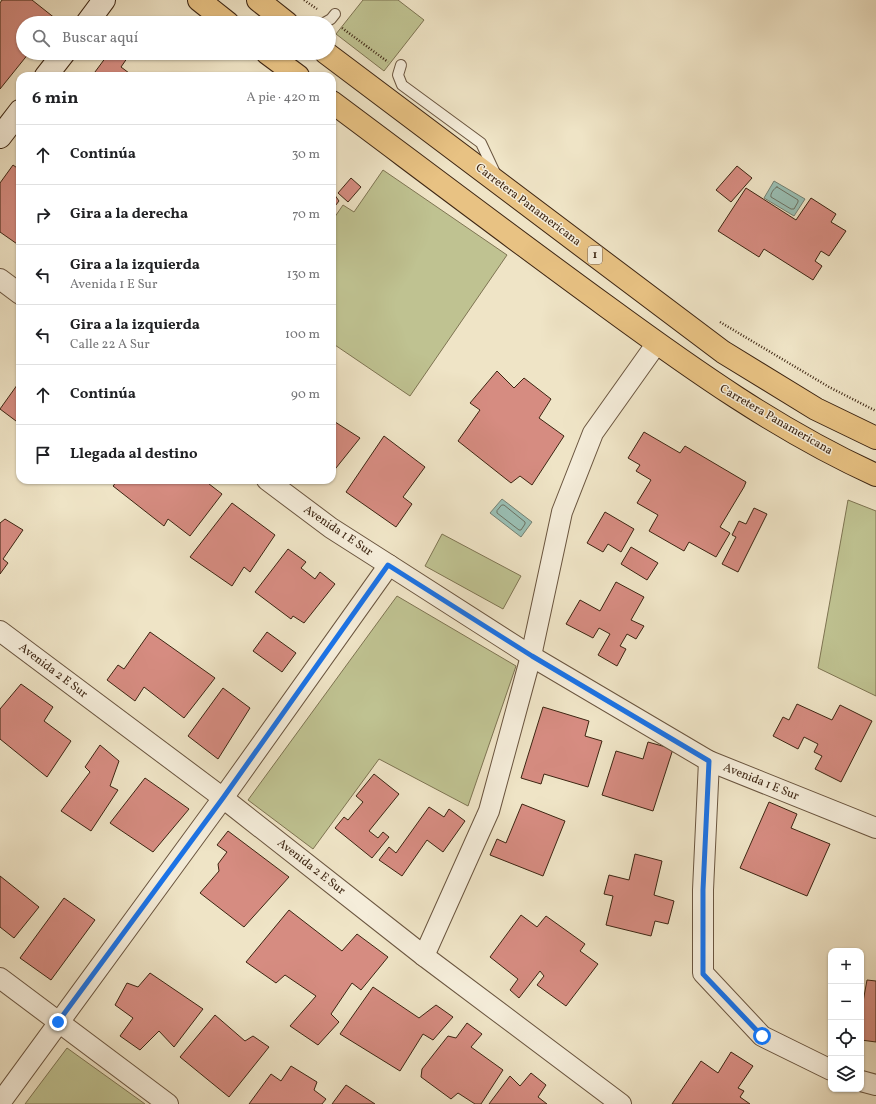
<!DOCTYPE html>
<html lang="es">
<head>
<meta charset="utf-8">
<style>
  body { margin:0; font-family:Vollkorn,serif; background:#f2f2f2; color:#202124 }
  .controls { position:absolute; right:12px; bottom:12px; display:grid; overflow:hidden; border-radius:8px; box-shadow:0 1px 3px #0004 }
  .controls button { width:36px; height:36px; display:grid; place-items:center; padding:0; border:0; border-bottom:1px solid #e0e0e0; background:#fff; color:#202124; font:20px sans-serif }
  .stop { position:absolute; width:12px; height:12px; margin:-9px; border:3px solid #1a73e8; border-radius:50%; background:#fff }
  .stop.end { background:#1a73e8; border-color:#fff; box-shadow:0 1px 4px #0008 }
  .list { margin:0; padding:0; list-style:none }
  h2 { display:flex; justify-content:space-between; align-items:center; height:52px; margin:0; padding:0 16px; font-size:17px }
  h2 small { font-size:13px; font-weight:400; color:#757577 }
  .list li { display:grid; grid-template-columns:26px 1fr auto; gap:12px; align-items:center; box-sizing:border-box; height:60px; padding:0 16px; border-top:1px solid #e0e0e0 }
  .list b { display:block; font-size:15px; white-space:nowrap }
  .list p { margin:0; font-size:13px; white-space:nowrap; color:#757577 }
  .list em { font-size:13px; font-style:normal; color:#757577 }
  .icon { flex:none; width:22px; height:22px; fill:none; stroke:currentColor; stroke-width:2; stroke-linecap:round; stroke-linejoin:round }
  .map { position:relative; flex:none; width:876px; height:1104px; overflow:hidden }
  .search { position:absolute; background:#fff; box-shadow:0 1px 3px #0004; left:16px; top:16px; width:320px; height:44px; display:flex; align-items:center; gap:10px; box-sizing:border-box; padding:0 14px; border-radius:22px; color:#757577; font-size:15px }
  .panel { position:absolute; background:#fff; box-shadow:0 1px 3px #0004; left:16px; top:72px; width:320px; height:412px; border-radius:12px }
  .map>svg:first-child { display:block }
  .green { fill:#bfc291; stroke:#7e7452 }
  .water { fill:#9abfb4; stroke:#758173 }
  .lines { fill:none; stroke-linecap:round; stroke-linejoin:round }
  .shore { stroke:#6c7263; stroke-width:1 }
  .building { fill:#d68c81; stroke:#3d2512 }
  .lane-casing { stroke:#6a553f; stroke-width:12 }
  .street-casing { stroke:#6a553f; stroke-width:22 }
  .secondary-casing { stroke:#3d2512; stroke-width:24 }
  .highway-casing { stroke:#3d2512; stroke-width:24 }
  .path { stroke:#3d2512; stroke-width:2.5; stroke-dasharray:1 2; stroke-linecap:butt }
  .lane { stroke:#f5edda; stroke-width:10 }
  .street { stroke:#f5edda; stroke-width:20 }
  .secondary { stroke:#f5edda; stroke-width:22 }
  .highway { stroke:#e8c283; stroke-width:22 }
  .route { stroke:#1a73e8; stroke-width:5 }
  .labels { text-anchor:middle; dominant-baseline:central; stroke-width:3; stroke-linejoin:round; paint-order:stroke }
  .shield { fill:#f5edda; stroke:#74614e; stroke-width:1 }
  .shield-label { font-size:11px; font-weight:bold; fill:#3d2512 }
  .street-label { font-size:12px; fill:#3d2512; stroke:#f5edda }
</style>
</head>
<body>
<div class="map">
<svg width="876" height="1104" viewBox="0 0 876 1104">
  <rect width="100%" height="100%" fill="#efe4c6"/>
  <filter id="stains"><feTurbulence type="fractalNoise" baseFrequency=".005" numOctaves="4"/><feColorMatrix values="0 0 0 0 .2 0 0 0 0 .09 0 0 0 0 .02 0 0 0 .5 -.17"/></filter>
  <radialGradient id="worn" r=".72"><stop offset=".6" stop-color="#630" stop-opacity="0"/><stop offset="1" stop-color="#630" stop-opacity=".3"/></radialGradient>
  <g class="green">
    <path d="M363,0H398L424,20L384,71L336,34Z"/>
    <path d="M383,170L507,255L410,396L332,343V221L343,205L354,212Z"/>
    <path d="M848,500L876,511V696L818,668Z"/>
    <path d="M442,534L521,576L503,609L425,566Z"/>
    <path d="M397,596L516,666L468,806L379,759L313,849L248,800Z"/>
    <path d="M67,1048L145,1104H25Z"/>
  </g>
  <g class="water">
    <path d="M774,181L805,199L794,216L764,198Z"/>
    <path d="M502,499L532,522L521,537L490,513Z"/>
  </g>
  <g class="lines">
    <g class="shore">
      <path d="M777,187L798,200V202L794,209H791L771,197C770,194 774,188 777,187Z"/>
      <path d="M502,505H504L525,522V524L521,530H519L497,513V511Z"/>
    </g>
  </g>
  <g class="building">
    <path d="M2,0H32L56,19L53,23H23V53H29L0,89V3Z"/>
    <path d="M109,53L130,54L121,67L133,76H92Z"/>
    <path d="M13,165L20,170V246L0,232V183Z"/>
    <path d="M737,166L752,178L731,202L716,190Z"/>
    <path d="M351,178L361,187L348,202L338,193Z"/>
    <path d="M746,188L796,220L811,198L836,214L831,222L846,231L829,256L821,251L815,261L822,266L813,280L764,249L759,257L718,231Z"/>
    <path d="M332,191L339,201L332,210Z"/>
    <path d="M497,371L514,388L524,378L551,399L539,418L564,436L532,485L520,476L511,483L458,441L480,410L470,403Z"/>
    <path d="M20,381V424L0,409Z"/>
    <path d="M332,420L360,438L332,473Z"/>
    <path d="M644,432L680,453L685,446L746,482L744,487L720,527L730,533L716,557L689,542L684,551L649,531L658,515L637,503L651,480L636,471L640,465L628,458Z"/>
    <path d="M384,436L425,467L403,497L412,504L396,527L346,492Z"/>
    <path d="M118,480H181L185,483L187,480H204L222,494L190,536L168,519L164,526L113,486Z"/>
    <path d="M232,503L275,535L250,572L244,567L232,586L190,557Z"/>
    <path d="M754,508L767,514L738,572L722,564L736,537L732,535L739,521L746,524Z"/>
    <path d="M605,512L634,529L621,552L608,544L603,552L587,543Z"/>
    <path d="M5,519L23,530L3,559L8,563L0,574V523Z"/>
    <path d="M631,547L658,563L647,580L621,564Z"/>
    <path d="M288,549L306,562L301,568L315,579L320,572L335,584L304,623L293,616L291,619L255,592Z"/>
    <path d="M616,582L644,597L631,620L644,626L636,639L627,634L620,646L626,649L617,666L598,655L610,634L599,628L593,638L566,624L580,600L600,611Z"/>
    <path d="M150,632L215,678L184,718L144,687L135,701L107,680L118,665L124,669Z"/>
    <path d="M267,632L296,653L282,672L253,651Z"/>
    <path d="M21,684L53,707L44,721L71,741L47,777L0,739V709Z"/>
    <path d="M223,688L250,708L218,759L188,736Z"/>
    <path d="M797,704L832,720L840,705L872,721L841,782L815,769L822,756L814,752L818,744L804,737L798,749L773,736L783,717L789,720Z"/>
    <path d="M543,707L589,721L585,736L602,741L588,787L544,774L541,784L521,778Z"/>
    <path d="M648,742L673,749L653,811L602,795L616,751L643,759Z"/>
    <path d="M100,745L119,761L110,786L118,790L91,831L61,811L90,772L85,767Z"/>
    <path d="M374,774L399,794L369,831L378,838L383,832L389,837L372,858L335,828L344,817L348,820L363,802L356,796Z"/>
    <path d="M145,778L189,809L153,852L110,823Z"/>
    <path d="M769,802L797,814L791,828L830,844L807,896L740,868Z"/>
    <path d="M522,804L565,821L543,876L490,855L497,839L506,843Z"/>
    <path d="M429,807L444,817L449,809L465,821L443,852L427,840L402,876L379,860L389,847L396,853Z"/>
    <path d="M228,831L289,877L244,927L200,893L219,871L218,864L227,852L217,845Z"/>
    <path d="M635,854L662,861L654,895L674,901L668,924L655,921L651,936L606,925L613,896L604,894L609,875L629,880Z"/>
    <path d="M0,876L39,907L14,938L0,927Z"/>
    <path d="M64,898L95,920L51,980L20,958Z"/>
    <path d="M289,910L342,951L357,934L388,957L361,990L352,983L331,1014L339,1022L318,1045L290,1026L316,996L285,975L276,983L246,962Z"/>
    <path d="M521,915L537,927L546,916L585,944L580,951L598,964L566,1006L537,985L544,976L540,971L519,998L510,990L518,979L490,957Z"/>
    <path d="M150,973L203,1009L174,1047L159,1031L140,1050L120,1036L133,1018L115,1005L127,983L138,987Z"/>
    <path d="M867,980L876,981V1042L861,1040V1013Z"/>
    <path d="M373,987L419,1018L436,1005L453,1017L433,1040L423,1034L400,1071L340,1034Z"/>
    <path d="M215,1015L245,1041L253,1036L269,1047L229,1097L180,1057Z"/>
    <path d="M467,1023L482,1034L471,1047L503,1070L481,1104H475L458,1093L451,1099L421,1077L422,1069L448,1036L456,1038Z"/>
    <path d="M731,1052L753,1066L738,1088L744,1091L740,1097L750,1104H672L701,1061L718,1073Z"/>
    <path d="M291,1066L317,1082L314,1090L326,1099L322,1104H249L271,1074L281,1081Z"/>
    <path d="M531,1073L546,1085L538,1097L547,1104H489L510,1076L520,1086Z"/>
    <path d="M346,1085L375,1104H332Z"/>
  </g>
  <g class="lines">
    <defs>
      <g id="lane">
        <path d="M324,23L331,19L335,14"/>
        <path d="M401,65L398,75L402,85L481,143L496,175"/>
      </g>
      <g id="street">
        <path d="M0,279L20,294"/>
        <path d="M267,480L331,528L389,565L531,656L709,761L876,828"/>
        <path d="M0,631L223,798L424,956L621,1104"/>
        <path d="M709,761L703,890V973L762,1036L831,1070"/>
        <path d="M424,956L489,811L531,656L562,512L593,433L657,343"/>
        <path d="M0,978L168,1104"/>
        <path d="M861,1081L876,1085"/>
        <path d="M0,1103L223,798L389,565"/>
      </g>
      <g id="secondary">
        <path d="M87,23L104,0"/>
        <path d="M46,76L64,53"/>
        <path d="M0,137L20,111"/>
      </g>
      <g id="highway">
        <path d="M199,0L228,23"/>
        <path d="M258,0L287,23"/>
        <path d="M267,53L298,76"/>
        <path d="M326,53L723,352L816,409L876,438"/>
        <path d="M332,102C423,170 514,239 606,306C692,369 779,431 876,475"/>
      </g>
    </defs>
    <use href="#lane" class="lane-casing"/>
    <use href="#street" class="street-casing"/>
    <use href="#secondary" class="secondary-casing"/>
    <use href="#highway" class="highway-casing"/>
    <g class="path">
      <path d="M304,0L317,9"/>
      <path d="M342,28L388,62"/>
      <path d="M720,322L829,387L876,411"/>
    </g>
    <use href="#lane" class="lane"/>
    <use href="#street" class="street"/>
    <use href="#secondary" class="secondary"/>
    <use href="#highway" class="highway"/>
  </g>
  <g class="lines">
    <path class="route" d="M58,1022L223,798L388,565L532,656L709,761L703,890V974L762,1036"/>
  </g>
  <g class="labels">
    <rect class="shield" x="588" y="246" width="14" height="18" rx="3"/>
    <g class="shield-label">
      <text x="595" y="255">1</text>
    </g>
    <g class="street-label">
      <text transform="translate(528 205) rotate(37)">Carretera Panamericana</text>
      <text transform="translate(776 420) rotate(30)">Carretera Panamericana</text>
      <text transform="translate(338 531) rotate(34)">Avenida 1 E Sur</text>
      <text transform="translate(53 671) rotate(37)">Avenida 2 E Sur</text>
      <text transform="translate(761 782) rotate(22)">Avenida 1 E Sur</text>
      <text transform="translate(311 867) rotate(38)">Avenida 2 E Sur</text>
    </g>
  </g>
  <rect width="100%" height="100%" filter="url(#stains)"/>
  <rect width="100%" height="100%" fill="url(#worn)"/>
</svg>
<div class="controls">
<button>+</button>
<button>−</button>
<button><svg class="icon" aria-label="locate" viewBox="0 0 24 24"><circle cx="12" cy="12" r="6"/><path d="M12 2v4M12 18v4M2 12h4M18 12h4"/></svg></button>
<button><svg class="icon" aria-label="layers" viewBox="0 0 24 24"><path d="M12 4l9 5-9 5-9-5zM3 14l9 5 9-5"/></svg></button>
</div>
<div class="stop" style="left:762px;top:1036px"></div>
<div class="stop end" style="left:58px;top:1022px"></div>
<div class="search"><svg class="icon" aria-label="search" viewBox="0 0 24 24"><circle cx="10" cy="10" r="6"/><path d="M15 15l6 6"/></svg>Buscar aquí</div>
<section class="panel">
<h2>6 min<small>A pie · 420 m</small></h2>
<ul class="list">
<li><svg class="icon" aria-label="ahead" viewBox="0 0 24 24"><path d="M12 20V5M6 11l6-6 6 6"/></svg><div><b>Continúa</b></div><em>30 m</em></li>
<li><svg class="icon" aria-label="right" viewBox="0 0 24 24"><path d="M7 20v-9h11M14 6l5 5-5 5"/></svg><div><b>Gira a la derecha</b></div><em>70 m</em></li>
<li><svg class="icon" aria-label="left" viewBox="0 0 24 24"><path d="M17 20v-9H6M10 6l-5 5 5 5"/></svg><div><b>Gira a la izquierda</b><p>Avenida 1 E Sur</p></div><em>130 m</em></li>
<li><svg class="icon" aria-label="left" viewBox="0 0 24 24"><path d="M17 20v-9H6M10 6l-5 5 5 5"/></svg><div><b>Gira a la izquierda</b><p>Calle 22 A Sur</p></div><em>100 m</em></li>
<li><svg class="icon" aria-label="ahead" viewBox="0 0 24 24"><path d="M12 20V5M6 11l6-6 6 6"/></svg><div><b>Continúa</b></div><em>90 m</em></li>
<li><svg class="icon" aria-label="arrive" viewBox="0 0 24 24"><path d="M6 21V4h12l-3 4 3 4H6"/></svg><div><b>Llegada al destino</b></div></li>
</ul>
</section>
</div>
</body>
</html>
